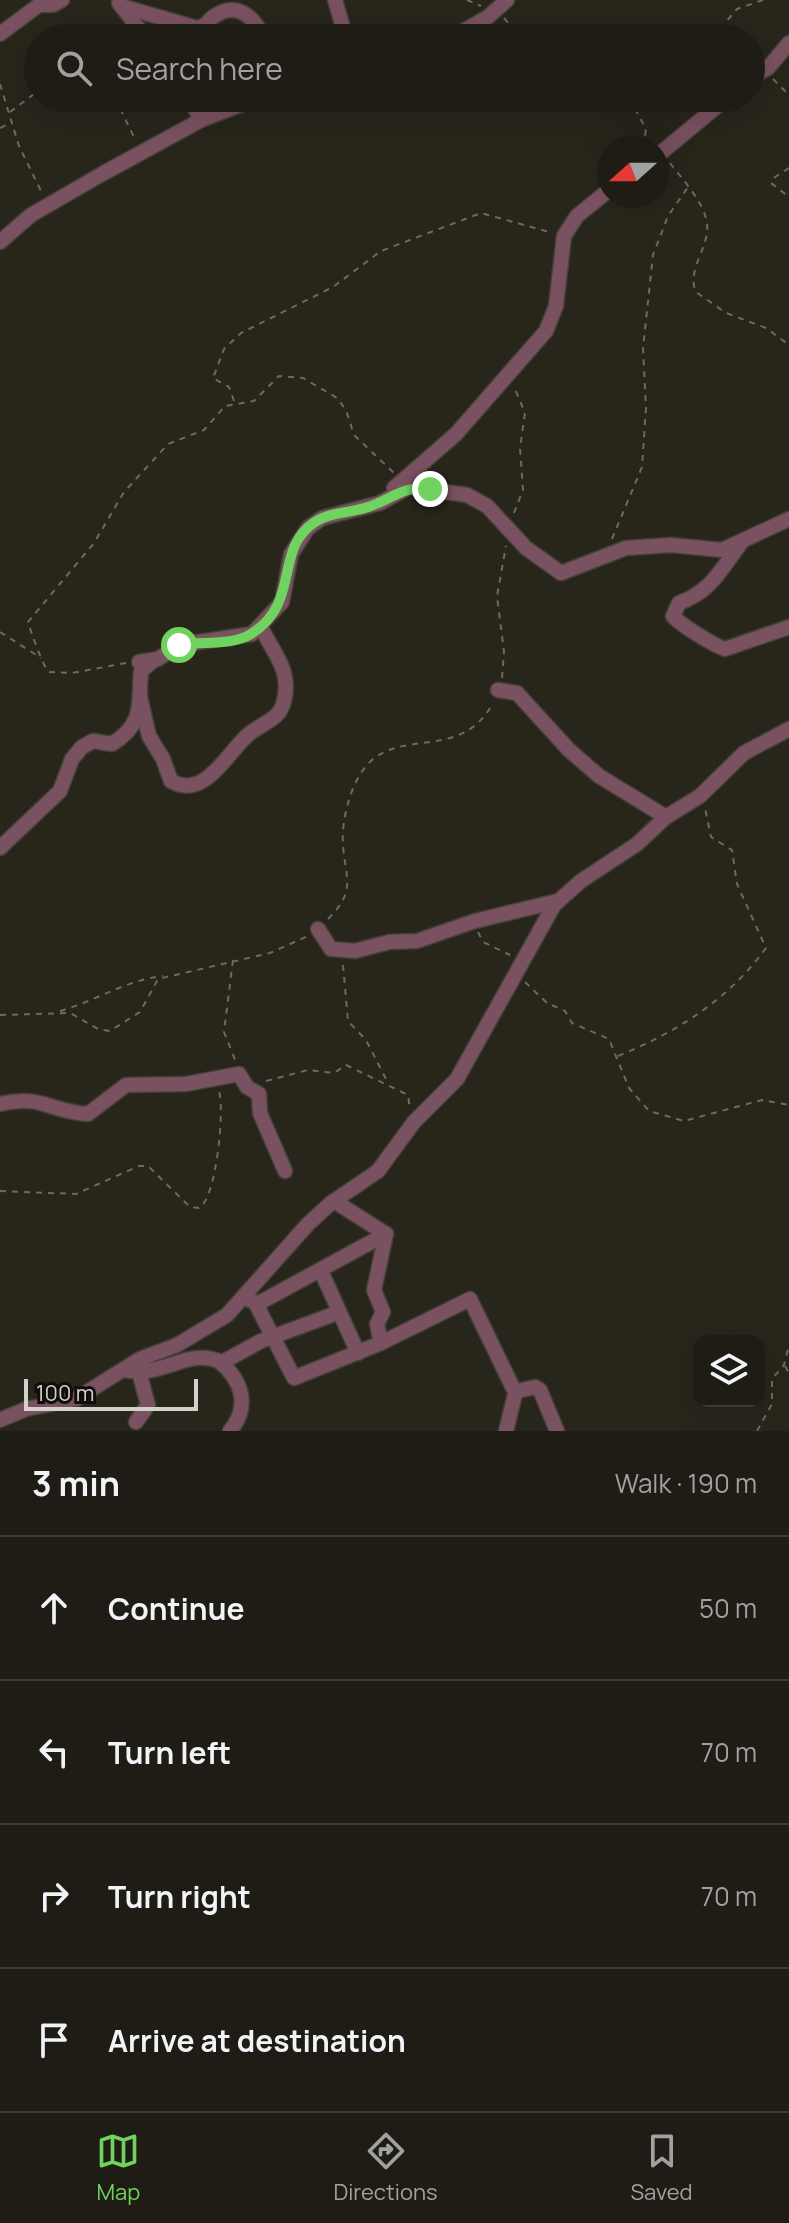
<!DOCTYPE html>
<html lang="en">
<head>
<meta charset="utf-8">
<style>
  body { margin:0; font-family:Manrope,sans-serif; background:#26251d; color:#f1f3f6 }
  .controls { position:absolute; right:24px; bottom:24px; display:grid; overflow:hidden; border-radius:16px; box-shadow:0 8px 32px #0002 }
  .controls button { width:72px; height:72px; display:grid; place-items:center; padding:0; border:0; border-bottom:2px solid #3c3a34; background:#1e1c14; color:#f1f3f6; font:40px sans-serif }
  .compass { position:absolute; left:597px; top:136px; width:72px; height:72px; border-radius:50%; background:#1e1c14; box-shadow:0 8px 32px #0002; rotate:249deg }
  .scale { position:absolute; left:24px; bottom:20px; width:174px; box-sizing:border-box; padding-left:8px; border:4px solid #d3d1cb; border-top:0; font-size:22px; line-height:28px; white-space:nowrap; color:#d3d1cb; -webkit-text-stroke:6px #0f0e0a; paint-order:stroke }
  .stop { position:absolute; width:24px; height:24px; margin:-18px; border:6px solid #70d35f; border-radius:50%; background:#fff }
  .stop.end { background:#70d35f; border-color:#fff; box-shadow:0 2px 8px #0008 }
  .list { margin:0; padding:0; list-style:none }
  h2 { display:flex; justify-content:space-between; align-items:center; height:104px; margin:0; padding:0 32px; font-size:34px }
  h2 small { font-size:26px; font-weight:400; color:#a1a1a0 }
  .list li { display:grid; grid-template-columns:52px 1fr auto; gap:24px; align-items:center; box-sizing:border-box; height:144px; padding:0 32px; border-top:2px solid #3c3a34 }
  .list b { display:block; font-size:30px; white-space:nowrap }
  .list em { font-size:26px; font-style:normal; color:#a1a1a0 }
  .icon { flex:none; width:44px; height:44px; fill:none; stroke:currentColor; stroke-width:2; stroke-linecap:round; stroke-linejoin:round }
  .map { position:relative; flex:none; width:789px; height:1431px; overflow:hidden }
  .search { position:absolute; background:#1e1c14; box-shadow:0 8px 32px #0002; left:24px; right:24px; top:24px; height:88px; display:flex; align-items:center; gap:20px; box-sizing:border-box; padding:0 28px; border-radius:44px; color:#a1a1a0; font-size:30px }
  .sheet { height:680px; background:#1e1c14 }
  nav { display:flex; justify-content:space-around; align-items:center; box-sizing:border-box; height:112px; border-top:2px solid #3c3a34; background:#1e1c14; font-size:22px; color:#a1a1a0 }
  nav a { display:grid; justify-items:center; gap:4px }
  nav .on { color:#70d35f }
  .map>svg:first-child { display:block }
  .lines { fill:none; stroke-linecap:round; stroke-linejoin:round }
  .street-casing { stroke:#434137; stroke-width:17 }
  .path { stroke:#6c6a61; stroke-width:2; stroke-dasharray:6 6; stroke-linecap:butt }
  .street { stroke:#7a5161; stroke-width:14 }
  .route { stroke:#70d35f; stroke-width:10 }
</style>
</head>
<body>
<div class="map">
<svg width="789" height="1431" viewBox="0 0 789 1431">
  <rect width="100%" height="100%" fill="#28251b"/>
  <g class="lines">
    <defs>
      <g id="street">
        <path d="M335,0L346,38"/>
        <path d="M119,3L146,38"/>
        <path d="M121,6L197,28C207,26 207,22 213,17C237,0 254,17 264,38"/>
        <path d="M0,34L39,5H53L62,0"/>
        <path d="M451,38L488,17L507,0"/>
        <path d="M751,77L768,68L789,43"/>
        <path d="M189,98L201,120"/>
        <path d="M657,156L727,98"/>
        <path d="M0,242L31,215L102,174L201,120L258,98"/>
        <path d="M394,488L456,434L546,331L556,306L564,236L577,216L609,190"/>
        <path d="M741,543C721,569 712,591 679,603L673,616C679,624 715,646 725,649L789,627"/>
        <path d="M139,662L158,659L179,645L252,634L282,602L291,554L308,528L322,518L380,503L409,487L467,495L487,506L526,548L561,573L626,548L671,545L722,550L789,519"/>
        <path d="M498,690L517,693L569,750L599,776L666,817"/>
        <path d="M140,697L149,736L163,759L171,781C205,801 228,751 249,734C262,723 280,720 284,701C292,670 273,653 261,627"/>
        <path d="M0,848L60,791L72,759L82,747L93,741L112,744C145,723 138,705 141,671L154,660"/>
        <path d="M318,929L331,949L355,951L389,942L417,941L475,921L558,901"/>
        <path d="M0,1104C43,1094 50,1112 88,1114L126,1085L186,1084L239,1074L247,1087L259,1094L260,1113L285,1171"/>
        <path d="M334,1201L386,1234L374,1290L383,1312L377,1324L381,1343"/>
        <path d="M321,1271L358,1353"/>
        <path d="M244,1298L255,1302L294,1378L381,1343L470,1299L513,1388L518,1391L535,1387L540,1390L557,1431"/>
        <path d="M257,1304L386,1234"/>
        <path d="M221,1363L261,1341L337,1313"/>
        <path d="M124,1370C163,1378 187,1348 219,1361C243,1381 250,1407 230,1431"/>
        <path d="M0,1420L26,1409L76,1399L140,1359L177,1345L227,1315L308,1224L331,1203L378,1171L414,1122L457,1079L554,905L581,881L637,844L666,817L700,796L744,753L789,729"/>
        <path d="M136,1422L148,1405L139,1372"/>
        <path d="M506,1431L516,1390"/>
      </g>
    </defs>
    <use href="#street" class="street-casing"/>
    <g class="path">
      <path d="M467,0L481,6"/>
      <path d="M504,18L521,38"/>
      <path d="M112,38L120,26"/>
      <path d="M712,38L737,9L763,0"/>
      <path d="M773,79L789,95"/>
      <path d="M0,84L19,146L43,195"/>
      <path d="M115,98L135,139"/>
      <path d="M629,98L646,129L643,148"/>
      <path d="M638,110L658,98"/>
      <path d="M10,112L38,91"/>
      <path d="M0,128L10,123"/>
      <path d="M670,163C682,179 705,203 707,224C710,247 686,270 696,292L726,313L766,328L789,345"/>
      <path d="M789,168L775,177L771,183L789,197"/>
      <path d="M234,401L229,387L213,378L224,349L241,333L333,287L381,251L481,213L553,233"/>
      <path d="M514,513L523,490L520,448L525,413L515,389"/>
      <path d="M612,539L642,467L646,408L643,348L653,255L668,216L688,187"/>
      <path d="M0,632L41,658"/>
      <path d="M126,663L72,673L49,672C43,667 31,632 28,622L94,543L124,492L168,444L204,430L225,406L254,401L279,376L303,378L337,398L346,410L354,435L394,473"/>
      <path d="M502,678L504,652L497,596L506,546"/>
      <path d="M328,919C356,891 346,880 343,846C341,822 350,784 367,765C401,727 461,762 493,703"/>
      <path d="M478,932L483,942L510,955"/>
      <path d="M233,960L224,1032L236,1062"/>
      <path d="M343,965L348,1021L366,1040L387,1081"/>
      <path d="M525,982L547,1003L565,1011L572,1023L609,1039L629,1088L649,1111L684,1121L762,1100L789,1105"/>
      <path d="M60,1011C96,1001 126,980 163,976"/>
      <path d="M0,1015L70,1013L98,1029L110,1031L140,1012L158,979L270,953L308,936"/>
      <path d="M618,1056C677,1032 728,1000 766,948L737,884L732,850L711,837L705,808"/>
      <path d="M266,1081L308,1070L334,1073L346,1065L408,1095L410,1109"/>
      <path d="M0,1191L76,1194L139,1166H148L190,1207L199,1208C216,1200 225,1110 219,1091"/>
      <path d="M785,1366L789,1373"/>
      <path d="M757,1431L772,1404V1379L784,1365L788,1349"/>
    </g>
    <use href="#street" class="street"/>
  </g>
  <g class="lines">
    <path class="route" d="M179,645C201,641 232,646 251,634C302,602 273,549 315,522C330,512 351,513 368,507C392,499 404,485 430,489"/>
  </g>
</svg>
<div class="controls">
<button><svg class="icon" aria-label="layers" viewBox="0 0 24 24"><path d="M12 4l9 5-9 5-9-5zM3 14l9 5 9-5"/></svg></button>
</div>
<svg class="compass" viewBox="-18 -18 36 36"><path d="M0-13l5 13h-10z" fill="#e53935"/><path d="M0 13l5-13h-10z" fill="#a1a1a0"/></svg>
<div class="scale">100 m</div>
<div class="stop" style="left:179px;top:645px"></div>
<div class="stop end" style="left:430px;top:489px"></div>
<div class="search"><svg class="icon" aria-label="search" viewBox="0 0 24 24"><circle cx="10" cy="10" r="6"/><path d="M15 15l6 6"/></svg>Search here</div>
</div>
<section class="sheet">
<h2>3 min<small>Walk · 190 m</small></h2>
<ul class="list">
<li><svg class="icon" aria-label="ahead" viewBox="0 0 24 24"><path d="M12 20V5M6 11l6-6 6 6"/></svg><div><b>Continue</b></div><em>50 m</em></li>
<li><svg class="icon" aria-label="left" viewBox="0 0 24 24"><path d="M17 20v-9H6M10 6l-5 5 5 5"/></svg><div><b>Turn left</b></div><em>70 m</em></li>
<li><svg class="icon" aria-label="right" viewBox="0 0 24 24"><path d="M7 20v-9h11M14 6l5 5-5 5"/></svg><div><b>Turn right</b></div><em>70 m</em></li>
<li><svg class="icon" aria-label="arrive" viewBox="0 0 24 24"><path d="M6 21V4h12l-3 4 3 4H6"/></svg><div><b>Arrive at destination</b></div></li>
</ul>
</section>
<nav>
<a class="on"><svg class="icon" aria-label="map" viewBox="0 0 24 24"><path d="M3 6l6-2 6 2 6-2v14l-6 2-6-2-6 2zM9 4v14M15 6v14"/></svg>Map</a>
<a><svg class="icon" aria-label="directions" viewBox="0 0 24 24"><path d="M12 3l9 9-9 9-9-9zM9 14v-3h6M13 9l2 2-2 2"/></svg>Directions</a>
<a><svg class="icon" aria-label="saved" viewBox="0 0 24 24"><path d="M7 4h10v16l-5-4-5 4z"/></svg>Saved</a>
</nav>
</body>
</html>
